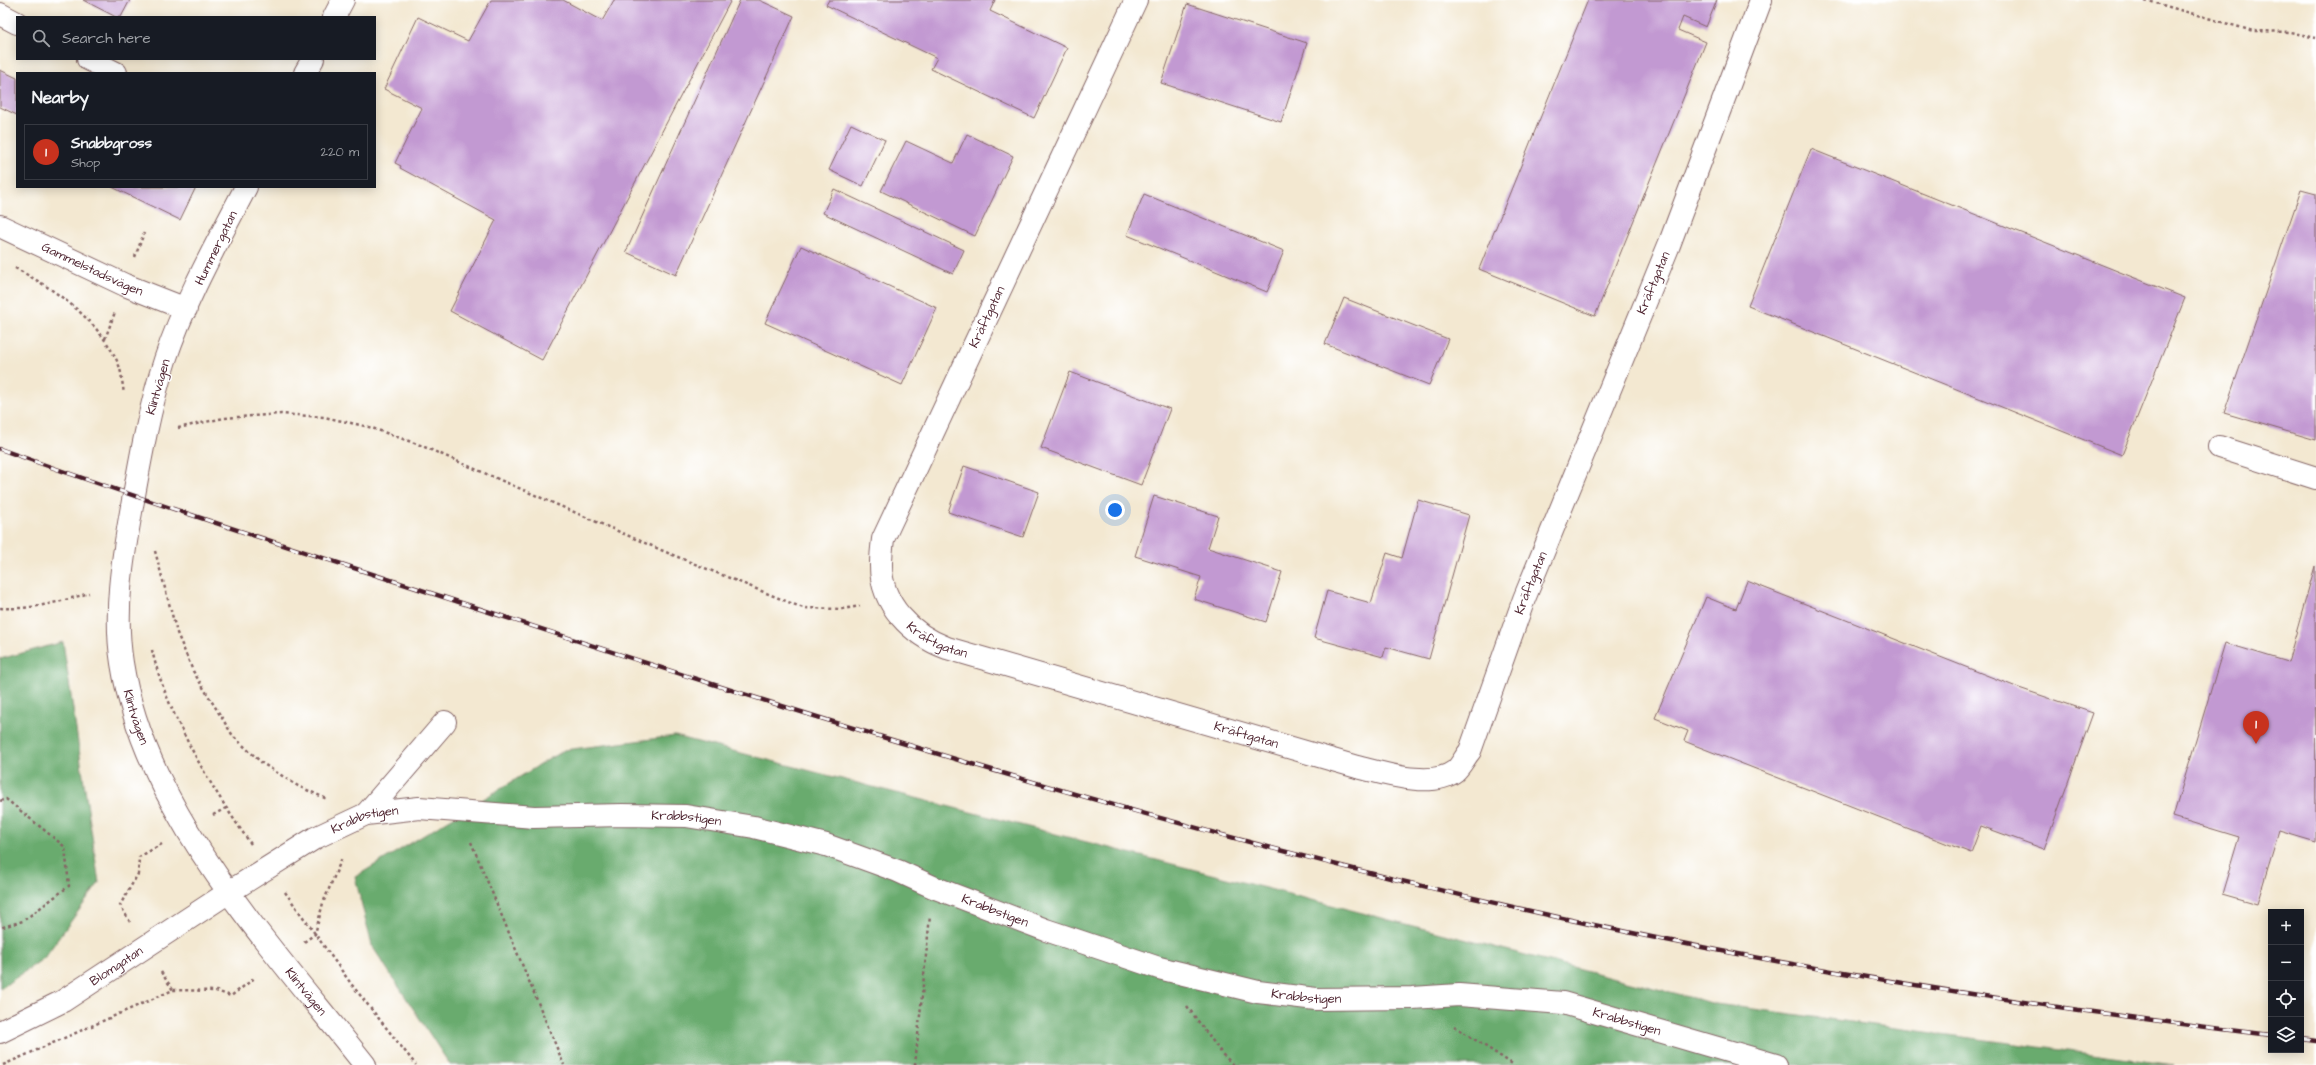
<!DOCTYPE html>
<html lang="en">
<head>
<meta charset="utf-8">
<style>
  body { margin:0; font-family:"Architects Daughter",sans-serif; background:#242831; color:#f1f3f6 }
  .controls { position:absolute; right:12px; bottom:12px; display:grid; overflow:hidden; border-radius:0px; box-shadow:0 2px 10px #0003 }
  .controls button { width:36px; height:36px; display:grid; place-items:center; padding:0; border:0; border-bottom:1px solid #363941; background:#171b24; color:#f1f3f6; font:20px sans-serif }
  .you { position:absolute; left:1115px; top:510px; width:14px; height:14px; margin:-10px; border:3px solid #fff; border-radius:50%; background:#1a73e8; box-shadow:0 0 0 6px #1a73e833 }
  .badge { display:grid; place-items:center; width:26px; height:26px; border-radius:50%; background:#c8321e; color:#fff; font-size:13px; font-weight:700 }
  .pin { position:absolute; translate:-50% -33px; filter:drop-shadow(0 1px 2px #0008) }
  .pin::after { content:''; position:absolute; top:21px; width:14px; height:12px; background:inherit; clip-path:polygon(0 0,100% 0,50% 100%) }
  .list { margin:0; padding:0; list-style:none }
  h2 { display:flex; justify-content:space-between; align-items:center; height:52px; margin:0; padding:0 16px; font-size:17px }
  h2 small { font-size:13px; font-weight:400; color:#9ea1a6 }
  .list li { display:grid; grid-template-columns:26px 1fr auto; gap:12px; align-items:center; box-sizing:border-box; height:56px; margin:0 8px 8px; padding:0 8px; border:1px solid #363941; border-radius:0px }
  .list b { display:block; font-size:15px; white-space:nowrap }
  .list p { margin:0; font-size:13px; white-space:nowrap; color:#9ea1a6 }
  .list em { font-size:13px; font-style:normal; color:#9ea1a6 }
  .icon { flex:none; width:22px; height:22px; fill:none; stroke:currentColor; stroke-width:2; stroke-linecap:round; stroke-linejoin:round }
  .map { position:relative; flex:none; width:2316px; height:1065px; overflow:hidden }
  .search { position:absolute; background:#171b24; box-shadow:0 2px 10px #0003; left:16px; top:16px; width:360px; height:44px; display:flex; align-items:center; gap:10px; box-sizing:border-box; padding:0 14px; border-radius:0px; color:#9ea1a6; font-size:15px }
  .panel { position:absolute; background:#171b24; box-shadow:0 2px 10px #0003; left:16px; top:72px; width:360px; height:116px; border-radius:0px }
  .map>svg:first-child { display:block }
  .forest { fill:#69ab6e; stroke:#5a654c }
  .building { fill:#c299d2 }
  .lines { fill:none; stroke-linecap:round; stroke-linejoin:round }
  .minor-casing { stroke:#856565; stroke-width:24 }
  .path { stroke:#856565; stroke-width:2.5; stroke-dasharray:3 3; stroke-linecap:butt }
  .minor { stroke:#fff; stroke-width:22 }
  .rail-casing { stroke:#4a1f2b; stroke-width:4.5 }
  .rail { stroke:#fff; stroke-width:3; stroke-dasharray:9; stroke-linecap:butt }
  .labels { text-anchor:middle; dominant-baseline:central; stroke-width:3; stroke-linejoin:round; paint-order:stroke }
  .street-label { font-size:13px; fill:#4a1f2b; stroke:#fff }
</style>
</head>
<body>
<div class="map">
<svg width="2316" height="1065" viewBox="0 0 2316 1065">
  <rect width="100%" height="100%" fill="#fff"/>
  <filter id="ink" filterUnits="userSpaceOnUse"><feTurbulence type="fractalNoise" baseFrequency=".025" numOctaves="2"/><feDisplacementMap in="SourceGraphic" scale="8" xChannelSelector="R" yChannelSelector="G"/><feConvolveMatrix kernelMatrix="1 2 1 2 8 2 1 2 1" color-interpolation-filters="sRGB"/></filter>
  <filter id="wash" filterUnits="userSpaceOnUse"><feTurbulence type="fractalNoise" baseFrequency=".012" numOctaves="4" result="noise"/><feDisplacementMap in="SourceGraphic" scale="16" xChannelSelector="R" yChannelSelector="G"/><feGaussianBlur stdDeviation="0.9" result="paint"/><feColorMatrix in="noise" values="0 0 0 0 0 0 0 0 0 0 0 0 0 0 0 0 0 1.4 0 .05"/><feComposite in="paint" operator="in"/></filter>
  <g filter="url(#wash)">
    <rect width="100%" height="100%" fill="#f3e8d1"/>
    <g class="forest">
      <path d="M63,642L99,883L44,958L0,989V659Z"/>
      <path d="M675,736L1716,1004L2174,1065H450L372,946L355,877L564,750Z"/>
    </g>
    <g id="blocks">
      <g class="building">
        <path d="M83,0H130L121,17H116Z"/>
        <path d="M491,0H563L602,21L614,0H731L542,360L450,311L496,220L400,168L401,166L395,163L422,108L384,89L418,17L468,41Z"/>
        <path d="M740,0H759L794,16L676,275L626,252Z"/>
        <path d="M829,0H995L990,11L1067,48L1034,118L931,69L937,58L826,5Z"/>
        <path d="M1588,0H1717L1706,27L1683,17L1678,30L1706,42L1595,316L1479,269Z"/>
        <path d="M1187,4L1307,43L1281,122L1161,83Z"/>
        <path d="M0,70L17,78V115L0,107Z"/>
        <path d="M851,124L885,140L863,186L829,170Z"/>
        <path d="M967,134L1013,156L975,236L881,191L906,141L953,163Z"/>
        <path d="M1811,149L2185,298L2122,455L1748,306Z"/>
        <path d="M112,187H196L180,220Z"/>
        <path d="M834,189L964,250L953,274L823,213Z"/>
        <path d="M2301,190L2316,194V440L2224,413Z"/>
        <path d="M1144,194L1284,251L1267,292L1127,235Z"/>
        <path d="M801,246L937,308L902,385L765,323Z"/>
        <path d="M1344,298L1448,339L1429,385L1325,344Z"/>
        <path d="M1070,372L1170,409L1141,485L1041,448Z"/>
        <path d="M964,466L1039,492L1023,537L948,512Z"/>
        <path d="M1154,496L1218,516L1208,548L1282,572L1266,622L1194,599L1201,577L1135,556Z"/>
        <path d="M1418,500L1469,515L1429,659L1386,647L1383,657L1314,638L1327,591L1371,603L1387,553L1402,558Z"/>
        <path d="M2315,566L2316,842L2279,831L2257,904L2222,894L2239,837L2173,817L2225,643L2288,662Z"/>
        <path d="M1747,581L2019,688L2093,713L2044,849L1981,826L1971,853L1684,741L1688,731L1655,718L1706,597L1736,609Z"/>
      </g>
    </g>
  </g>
  <g filter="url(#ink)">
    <use href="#blocks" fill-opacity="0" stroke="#856565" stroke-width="1"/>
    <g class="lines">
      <defs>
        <g id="minor">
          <path id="s1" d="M1136,0L883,539C882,547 881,556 881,564C880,604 912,635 947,648L1357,767C1383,773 1432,789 1455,771C1460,767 1465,757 1470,751L1524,599L1669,245L1761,0"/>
          <path d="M0,14L17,23"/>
          <path d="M334,17L343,0"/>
          <path d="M88,59L116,73"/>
          <path d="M305,73L313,59"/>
          <path id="s2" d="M246,187C217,243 185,300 165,360C149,409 140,461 131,512C122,562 114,613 122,663C131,721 158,781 188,831C239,915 305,989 365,1065"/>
          <path id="s3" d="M0,226L125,285L186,309"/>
          <path d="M2219,447L2316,478"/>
          <path d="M366,814L445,722"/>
          <path id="s4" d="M0,1032L63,1001L229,892L315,838L366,814L419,808L534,817L622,815L686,816L754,827L826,845L898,871L933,887L1046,930L1159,968L1258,992L1316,999L1412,998L1459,995L1563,1003L1776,1065"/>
        </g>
      </defs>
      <use href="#minor" class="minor-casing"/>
      <g class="path">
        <path d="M2145,0L2253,31L2290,32L2316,38"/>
        <path d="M135,257L144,233"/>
        <path d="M15,268C56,290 98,319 118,363C122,372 122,383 124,393"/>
        <path d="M105,339L115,312"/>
        <path d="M178,428L224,418L281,414L324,417L369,427L420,445L668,553L803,608L842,609L860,606"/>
        <path d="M155,551L177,633L193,671L233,736L262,763L298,786L327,799"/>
        <path d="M0,608C32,610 59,602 89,593"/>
        <path d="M152,650C166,713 213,791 251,844"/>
        <path d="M0,801L6,799L65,847L69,886L23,921L0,928"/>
        <path d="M213,815L226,808"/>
        <path d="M471,842L564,1065"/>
        <path d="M285,892L352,985L416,1065"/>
        <path d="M130,922L120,905L138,874L139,857L162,844"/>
        <path d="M304,942L315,934L323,903L342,858"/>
        <path d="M161,972L173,990"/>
        <path d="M1187,1006L1223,1055L1234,1065"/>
        <path d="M1454,1026L1514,1065"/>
        <path d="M3,1065L173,990L216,991L231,996L256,977"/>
        <path d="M915,1065L930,916"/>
      </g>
      <use href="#minor" class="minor"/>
      <defs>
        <g id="rail">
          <path d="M0,449C156,505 314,555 471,606C818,720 1169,830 1526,910C1772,966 2021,1005 2271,1035"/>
          <path d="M2301,1039L2316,1041"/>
        </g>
      </defs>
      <use href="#rail" class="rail-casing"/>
      <use href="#rail" class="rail"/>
    </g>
  </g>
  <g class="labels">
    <g class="street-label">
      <text transform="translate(216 248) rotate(-64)">Hummergatan</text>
      <text stroke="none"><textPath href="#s3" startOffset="102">Gammelstadsvägen</textPath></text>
      <text stroke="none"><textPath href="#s1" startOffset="1790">Kräftgatan</textPath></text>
      <text transform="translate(987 317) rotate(-65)">Kräftgatan</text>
      <text transform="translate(158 387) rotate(-74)">Klintvägen</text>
      <text stroke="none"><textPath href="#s1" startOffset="1466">Kräftgatan</textPath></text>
      <text stroke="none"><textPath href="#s1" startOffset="722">Kräftgatan</textPath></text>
      <text stroke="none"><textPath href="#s2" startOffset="555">Klintvägen</textPath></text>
      <text stroke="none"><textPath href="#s1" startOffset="1046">Kräftgatan</textPath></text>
      <text stroke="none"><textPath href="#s4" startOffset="748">Krabbstigen</textPath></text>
      <text stroke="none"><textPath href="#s4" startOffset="424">Krabbstigen</textPath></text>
      <text stroke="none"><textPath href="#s4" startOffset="1072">Krabbstigen</textPath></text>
      <text stroke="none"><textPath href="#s4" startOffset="134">Blomgatan</textPath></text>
      <text stroke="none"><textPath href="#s2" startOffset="880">Klintvägen</textPath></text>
      <text stroke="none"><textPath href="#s4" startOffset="1396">Krabbstigen</textPath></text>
      <text stroke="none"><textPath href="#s4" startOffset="1720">Krabbstigen</textPath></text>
    </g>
  </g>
</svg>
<div class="controls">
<button>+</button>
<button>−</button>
<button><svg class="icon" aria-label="locate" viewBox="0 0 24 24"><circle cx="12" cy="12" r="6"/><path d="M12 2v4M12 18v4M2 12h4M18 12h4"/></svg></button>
<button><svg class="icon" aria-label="layers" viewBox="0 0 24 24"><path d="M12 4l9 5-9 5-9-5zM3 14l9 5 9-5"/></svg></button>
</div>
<div class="you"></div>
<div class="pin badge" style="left:2256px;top:744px">1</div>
<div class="search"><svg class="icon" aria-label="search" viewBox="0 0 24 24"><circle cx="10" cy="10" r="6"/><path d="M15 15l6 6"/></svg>Search here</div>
<section class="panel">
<h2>Nearby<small></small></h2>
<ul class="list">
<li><span class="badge">1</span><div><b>Snabbgross</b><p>Shop</p></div><em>220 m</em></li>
</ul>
</section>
</div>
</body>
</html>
